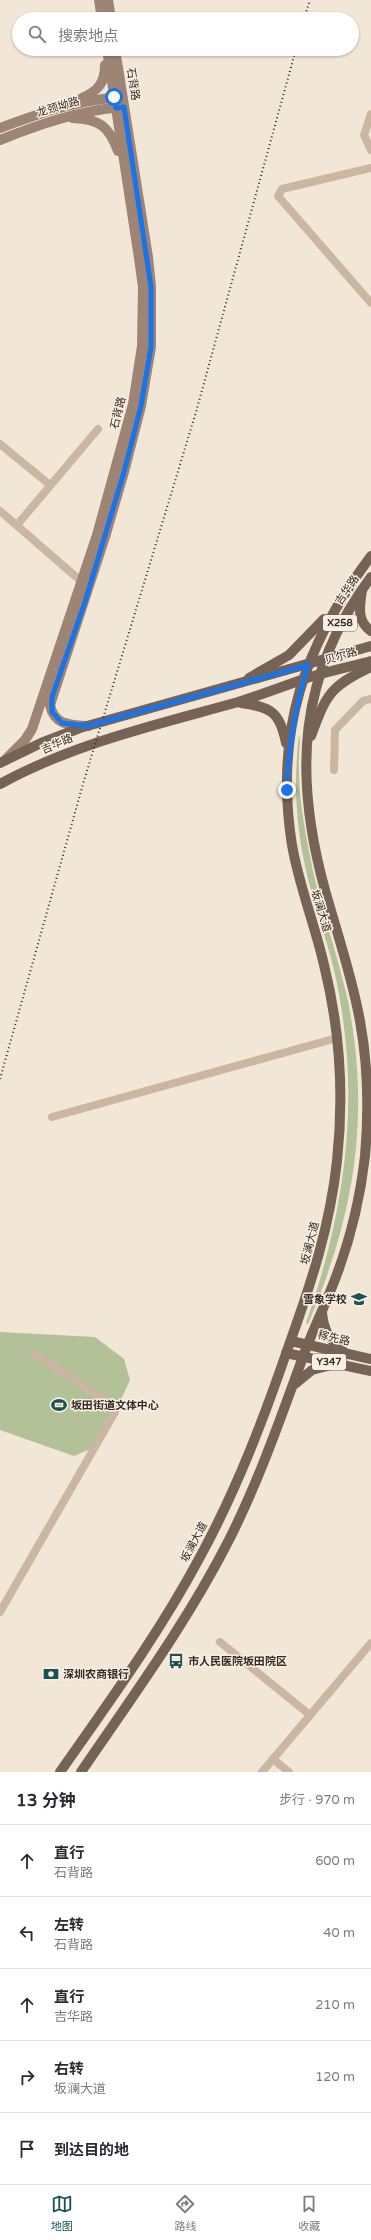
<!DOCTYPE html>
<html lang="zh">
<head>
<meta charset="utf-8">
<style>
  body { margin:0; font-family:"Varela Round","Noto Sans SC",sans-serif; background:#f7f7f7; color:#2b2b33 }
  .stop { position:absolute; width:12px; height:12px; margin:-9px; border:3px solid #1a73e8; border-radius:50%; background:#fff }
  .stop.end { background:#1a73e8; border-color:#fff; box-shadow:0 1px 4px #0008 }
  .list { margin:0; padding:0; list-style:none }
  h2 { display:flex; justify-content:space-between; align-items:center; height:52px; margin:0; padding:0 16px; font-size:17px }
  h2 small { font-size:13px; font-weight:400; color:#7c7c81 }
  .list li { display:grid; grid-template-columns:26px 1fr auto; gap:12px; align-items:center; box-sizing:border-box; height:72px; padding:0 16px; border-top:1px solid #e1e1e2 }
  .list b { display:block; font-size:15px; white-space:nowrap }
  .list p { margin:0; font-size:13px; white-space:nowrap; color:#7c7c81 }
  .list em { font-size:13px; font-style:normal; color:#7c7c81 }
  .icon { flex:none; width:22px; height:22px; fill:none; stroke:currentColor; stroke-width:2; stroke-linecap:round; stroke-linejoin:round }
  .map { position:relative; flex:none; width:371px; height:1772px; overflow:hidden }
  .search { position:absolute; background:#fff; box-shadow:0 1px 3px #0004; left:12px; right:12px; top:12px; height:44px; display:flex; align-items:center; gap:10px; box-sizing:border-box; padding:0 14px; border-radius:22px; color:#7c7c81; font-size:15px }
  .sheet { height:412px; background:#fff }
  nav { display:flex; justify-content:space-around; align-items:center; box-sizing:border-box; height:56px; border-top:1px solid #e1e1e2; background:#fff; font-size:11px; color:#7c7c81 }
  nav a { display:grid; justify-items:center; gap:2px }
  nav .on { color:#1a5257 }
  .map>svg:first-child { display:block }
  .green { fill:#b2c197 }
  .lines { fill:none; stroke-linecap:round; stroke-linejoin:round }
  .street { stroke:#cab6a3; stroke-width:8 }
  .secondary { stroke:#9d8474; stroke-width:10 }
  .primary { stroke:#776256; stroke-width:10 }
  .rail { stroke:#342a25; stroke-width:2; stroke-dasharray:1 3; stroke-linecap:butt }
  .route { stroke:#1a73e8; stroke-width:5 }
  .labels { text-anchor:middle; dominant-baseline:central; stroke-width:3; stroke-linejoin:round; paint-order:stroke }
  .shield { fill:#f9f0e3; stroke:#6f655e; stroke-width:1 }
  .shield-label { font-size:10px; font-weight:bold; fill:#342a25 }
  .street-label { font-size:11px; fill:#342a25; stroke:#f9f0e3 }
  .poi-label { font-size:11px; font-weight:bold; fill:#342a25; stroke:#f9f0e3; text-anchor:start }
</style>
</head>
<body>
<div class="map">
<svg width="371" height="1772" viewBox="0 0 371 1772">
  <rect width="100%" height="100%" fill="#f2e6d7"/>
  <g class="green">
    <path d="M299,735C301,739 299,751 299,758C298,789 303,821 309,851C318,902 337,951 348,1001C371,1118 354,1216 308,1324L306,1323C345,1212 361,1101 337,984C330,948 317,914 308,879C296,831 293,783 299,735Z"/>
    <path d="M0,1332L95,1337L124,1359L130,1380L100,1445L74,1456L0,1430Z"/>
  </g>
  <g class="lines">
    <g class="street">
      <path d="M371,114L364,135L371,150"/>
      <path d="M371,168L282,189L278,196L371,303"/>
      <path d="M0,444L50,485"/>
      <path d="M0,511L82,582"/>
      <path d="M17,525L98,429"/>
      <path d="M334,770L335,730L363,701L371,699"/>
      <path d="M52,1117L337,1038"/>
      <path d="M0,1612L115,1412L111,1404L35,1354"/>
      <path d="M220,1642L310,1715"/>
      <path d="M273,1759L289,1772"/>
      <path d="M262,1772L371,1643"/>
    </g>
    <g class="secondary">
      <path d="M99,0L102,19"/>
      <path d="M108,0L111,19"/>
      <path d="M82,98C98,91 105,83 105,65"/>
      <path d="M73,118C99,119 109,126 118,151"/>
      <path d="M0,128C40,113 78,100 121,97"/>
      <path d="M0,140C40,124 78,111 121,107"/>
      <path d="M88,726C70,725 54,725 50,705L105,537L124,472L141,406L151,347V287L148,257L115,49"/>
      <path d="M5,760L25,740L32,729L97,535L133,404L142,346L143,287L139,258L107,49"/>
    </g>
    <g class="primary">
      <path d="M362,590C360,605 356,621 371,631"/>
      <path d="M249,678L289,655L324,619"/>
      <path d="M241,703C271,707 280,712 286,743"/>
      <path d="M311,736C326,695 330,686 371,667"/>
      <path d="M0,763L41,743L80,728L371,646"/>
      <path d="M0,784C75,743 156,725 238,702C260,695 282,687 304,679C325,672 349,667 371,661"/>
      <path d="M322,1312C323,1328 330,1342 344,1352"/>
      <path d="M291,1341L371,1359"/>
      <path d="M286,1353L371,1371"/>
      <path d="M295,1384L312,1370L331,1365"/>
      <path d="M60,1772C109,1702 160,1632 200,1557C237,1489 264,1418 289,1345C311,1284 330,1226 337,1161C344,1096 340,1029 324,965C315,925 299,886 292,845C274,732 304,645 371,556"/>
      <path d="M81,1772C133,1696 188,1621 230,1538C261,1476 283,1411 307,1346C315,1326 324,1307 332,1287C349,1245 360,1200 365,1156C369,1111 368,1065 360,1021C352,976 337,933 325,890C293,774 298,675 371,577"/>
    </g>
    <g class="rail">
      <path d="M304,19L310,0"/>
      <path d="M0,1079L83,784L196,412L296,49"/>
    </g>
  </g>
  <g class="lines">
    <path class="route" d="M114,97L116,108L124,107L151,287V347L141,406L124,472L85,602L52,697V712L62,723L88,726L308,665C295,707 288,746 287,790"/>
  </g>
  <defs>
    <symbol id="school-bare" viewBox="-9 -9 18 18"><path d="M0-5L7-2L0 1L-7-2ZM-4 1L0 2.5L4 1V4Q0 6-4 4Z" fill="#1a5257" stroke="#f9f0e3" stroke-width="2.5" paint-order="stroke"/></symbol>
    <symbol id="stadium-bare" viewBox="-9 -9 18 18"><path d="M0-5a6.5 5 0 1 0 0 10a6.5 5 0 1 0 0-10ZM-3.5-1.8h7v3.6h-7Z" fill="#1a5257" stroke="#f9f0e3" stroke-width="2.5" paint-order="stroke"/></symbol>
    <symbol id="bus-bare" viewBox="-9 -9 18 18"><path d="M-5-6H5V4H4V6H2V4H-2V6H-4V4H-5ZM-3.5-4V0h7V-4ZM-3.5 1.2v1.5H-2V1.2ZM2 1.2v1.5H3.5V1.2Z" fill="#1a5257" stroke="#f9f0e3" stroke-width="2.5" paint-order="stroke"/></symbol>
    <symbol id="bank-bare" viewBox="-9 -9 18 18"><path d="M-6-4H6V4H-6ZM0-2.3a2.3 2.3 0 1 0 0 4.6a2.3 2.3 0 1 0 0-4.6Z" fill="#1a5257" stroke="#f9f0e3" stroke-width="2.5" paint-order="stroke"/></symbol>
  </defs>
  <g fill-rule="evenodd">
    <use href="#school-bare" x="348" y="1288" width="22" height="22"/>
    <use href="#stadium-bare" x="48" y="1394" width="22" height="22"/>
    <use href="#bus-bare" x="165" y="1650" width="22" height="22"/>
    <use href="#bank-bare" x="40" y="1663" width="22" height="22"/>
  </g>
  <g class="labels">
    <g class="shield">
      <rect x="323" y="615" width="34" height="16" rx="3"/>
      <rect x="312" y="1354" width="34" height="16" rx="3"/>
    </g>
    <g class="shield-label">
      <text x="340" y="623">X258</text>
      <text x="329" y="1362">Y347</text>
    </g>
    <g class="street-label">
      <text transform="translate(133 84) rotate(81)">石背路</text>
      <text transform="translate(58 107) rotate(-16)">龙颈坳路</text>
      <text transform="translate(118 413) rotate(-76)">石背路</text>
      <text transform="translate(347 590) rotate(-56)">吉华路</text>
      <text transform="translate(341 656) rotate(-16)">贝尔路</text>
      <text transform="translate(57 744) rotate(-23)">吉华路</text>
      <text transform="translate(321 911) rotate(73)">坂澜大道</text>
      <text transform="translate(310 1243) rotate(-76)">坂澜大道</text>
      <text transform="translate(334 1338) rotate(13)">稼先路</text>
      <text transform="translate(194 1542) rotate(-62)">坂澜大道</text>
    </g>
    <g class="poi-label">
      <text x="347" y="1299" text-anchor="end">雪象学校</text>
      <text x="71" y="1405">坂田街道文体中心</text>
      <text x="188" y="1661">市人民医院坂田院区</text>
      <text x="63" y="1674">深圳农商银行</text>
    </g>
  </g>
</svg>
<div class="stop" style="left:114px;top:97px"></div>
<div class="stop end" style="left:287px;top:790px"></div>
<div class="search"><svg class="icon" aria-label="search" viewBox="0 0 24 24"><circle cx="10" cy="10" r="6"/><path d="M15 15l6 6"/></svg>搜索地点</div>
</div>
<section class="sheet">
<h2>13 分钟<small>步行 · 970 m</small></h2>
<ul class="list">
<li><svg class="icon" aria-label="ahead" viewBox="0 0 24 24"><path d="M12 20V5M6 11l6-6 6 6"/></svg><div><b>直行</b><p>石背路</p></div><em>600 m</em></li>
<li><svg class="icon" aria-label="left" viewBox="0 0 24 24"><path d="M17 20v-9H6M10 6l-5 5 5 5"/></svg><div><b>左转</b><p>石背路</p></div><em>40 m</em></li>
<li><svg class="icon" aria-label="ahead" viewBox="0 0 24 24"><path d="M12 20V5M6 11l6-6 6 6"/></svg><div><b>直行</b><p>吉华路</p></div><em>210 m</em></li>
<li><svg class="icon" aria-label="right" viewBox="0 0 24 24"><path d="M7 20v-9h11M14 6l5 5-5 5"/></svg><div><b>右转</b><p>坂澜大道</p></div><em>120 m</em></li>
<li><svg class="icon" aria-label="arrive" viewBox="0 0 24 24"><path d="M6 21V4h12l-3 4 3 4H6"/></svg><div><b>到达目的地</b></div></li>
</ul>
</section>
<nav>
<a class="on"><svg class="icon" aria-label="map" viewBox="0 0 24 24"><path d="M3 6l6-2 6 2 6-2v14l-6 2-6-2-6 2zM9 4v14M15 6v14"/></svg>地图</a>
<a><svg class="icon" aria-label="directions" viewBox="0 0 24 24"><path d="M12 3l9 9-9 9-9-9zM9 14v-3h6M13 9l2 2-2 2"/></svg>路线</a>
<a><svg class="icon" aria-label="saved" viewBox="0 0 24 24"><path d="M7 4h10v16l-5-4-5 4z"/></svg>收藏</a>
</nav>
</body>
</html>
